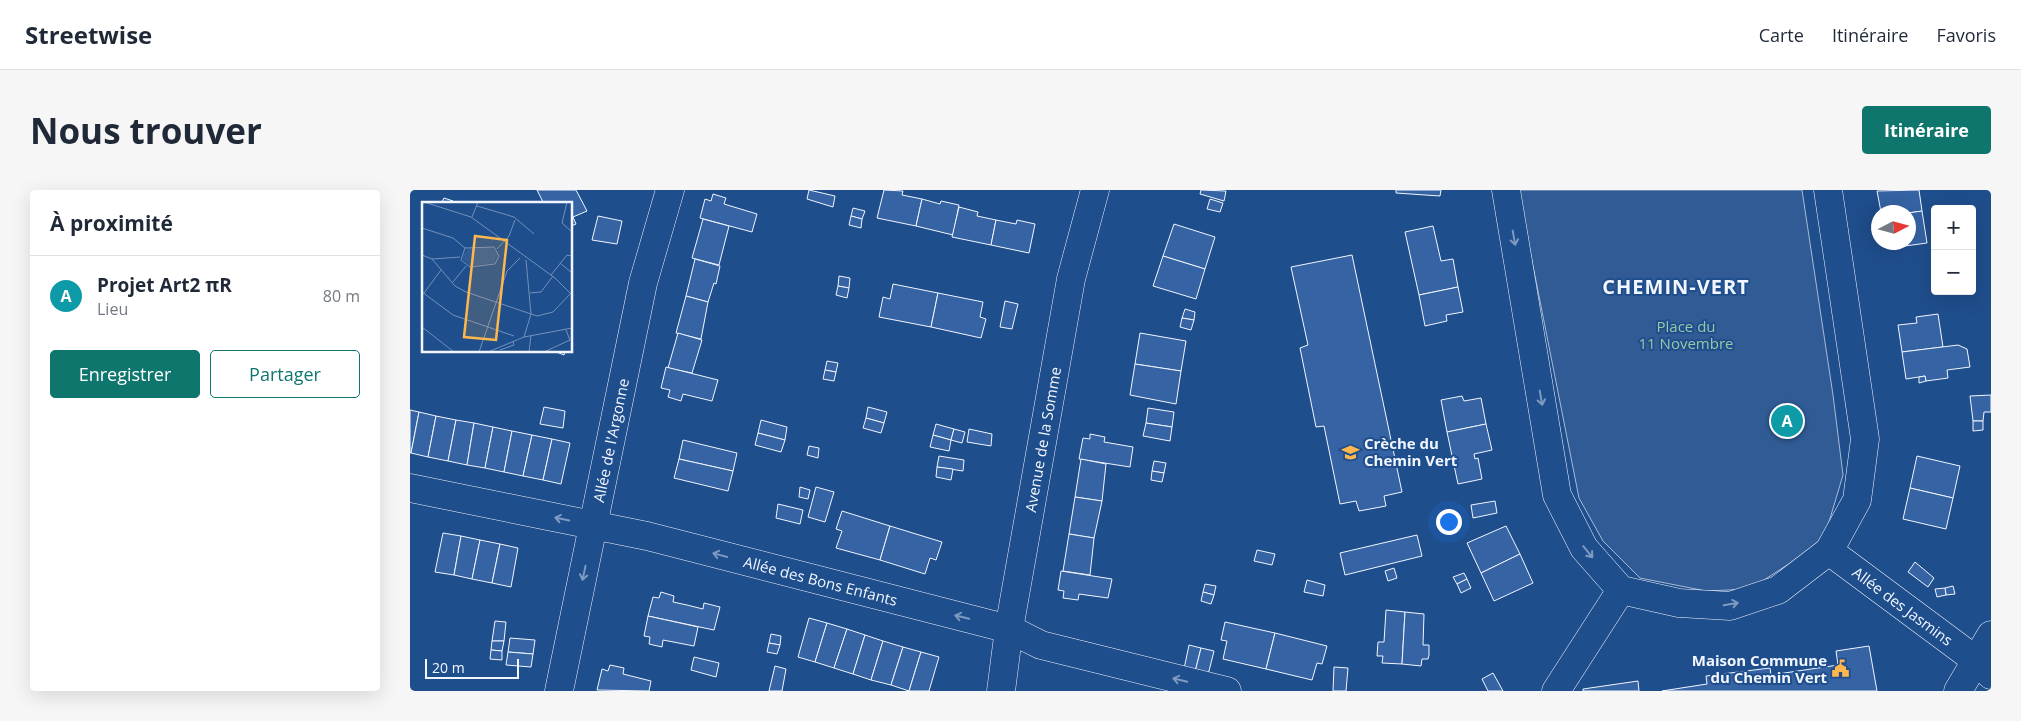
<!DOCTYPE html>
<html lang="fr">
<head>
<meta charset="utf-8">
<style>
  body { margin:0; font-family:"Open Sans",sans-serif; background:#f6f6f7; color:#1f2937 }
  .controls { position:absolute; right:15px; top:15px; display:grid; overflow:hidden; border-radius:5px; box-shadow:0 5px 20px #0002 }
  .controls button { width:45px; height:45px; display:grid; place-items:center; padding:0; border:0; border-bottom:1px solid #e0e1e3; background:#fff; color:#1f2937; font:25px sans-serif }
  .compass { position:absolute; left:1461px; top:15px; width:45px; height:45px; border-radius:50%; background:#fff; box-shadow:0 5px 20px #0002; rotate:84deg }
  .scale { position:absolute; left:15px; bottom:12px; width:94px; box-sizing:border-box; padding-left:5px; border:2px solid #f2f6ff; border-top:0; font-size:14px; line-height:18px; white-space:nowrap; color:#f2f6ff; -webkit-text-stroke:4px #1f4e8c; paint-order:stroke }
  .you { position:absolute; left:1038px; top:331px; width:18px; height:18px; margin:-12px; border:4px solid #fff; border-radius:50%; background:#1a73e8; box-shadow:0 0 0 8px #1a73e833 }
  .badge { display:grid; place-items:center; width:32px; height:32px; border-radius:50%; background:#0f766e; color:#fff; font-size:16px; font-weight:700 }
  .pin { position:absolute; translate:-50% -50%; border:2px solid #fff; box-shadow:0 1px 5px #0006 }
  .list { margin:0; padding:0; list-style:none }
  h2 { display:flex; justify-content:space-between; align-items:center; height:65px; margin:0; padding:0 20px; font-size:21px }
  h2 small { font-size:16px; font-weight:400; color:#747a83 }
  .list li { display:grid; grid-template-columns:32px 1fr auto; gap:15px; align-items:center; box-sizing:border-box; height:80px; padding:0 20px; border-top:1px solid #e0e1e3 }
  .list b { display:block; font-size:19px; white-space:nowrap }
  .list p { margin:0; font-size:16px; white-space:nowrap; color:#747a83 }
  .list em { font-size:16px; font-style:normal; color:#747a83 }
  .actions { display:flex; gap:10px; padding:15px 20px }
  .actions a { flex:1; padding:11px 0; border:1px solid #0f766e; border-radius:5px; text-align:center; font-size:18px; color:#0f766e }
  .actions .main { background:#0f766e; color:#fff }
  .map { position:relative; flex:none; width:1581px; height:501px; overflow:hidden; border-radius:5px }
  header { display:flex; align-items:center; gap:30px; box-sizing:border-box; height:70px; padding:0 25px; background:#fff; border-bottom:1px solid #e0e1e3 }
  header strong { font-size:24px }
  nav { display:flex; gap:28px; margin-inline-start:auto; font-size:18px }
  .intro { display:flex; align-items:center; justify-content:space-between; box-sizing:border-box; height:120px; padding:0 30px }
  h1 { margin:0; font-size:35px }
  .button { padding:12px 22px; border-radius:5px; background:#0f766e; color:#fff; font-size:18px; font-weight:700 }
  main { display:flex; gap:30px; padding:0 30px }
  aside { flex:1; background:#fff; border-radius:5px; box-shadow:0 5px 20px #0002 }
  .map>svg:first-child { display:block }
  .green { fill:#305b95; stroke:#a8bbd7 }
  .building { fill:#3563a3; stroke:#f2f6ff }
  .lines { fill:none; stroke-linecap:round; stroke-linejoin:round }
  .minor-casing { stroke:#f2f6ff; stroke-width:29 }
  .minor { stroke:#1f4e8c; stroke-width:28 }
  .oneway { stroke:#7e9ac0 }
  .labels { text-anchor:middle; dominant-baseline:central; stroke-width:4; stroke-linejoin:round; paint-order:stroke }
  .park-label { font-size:15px; fill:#97c8a6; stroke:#1f4e8c }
  .street-label { font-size:15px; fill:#f2f6ff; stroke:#1f4e8c }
  .poi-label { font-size:15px; font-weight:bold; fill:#f2f6ff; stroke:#1f4e8c; text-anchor:start }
  .district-label { font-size:20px; font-weight:bold; letter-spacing:1px; fill:#f2f6ff; stroke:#1f4e8c }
  .inset-road { fill:none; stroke:#7391ba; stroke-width:1 }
  .view { fill:#ffb74d; fill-opacity:0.15; stroke:#ffb74d; stroke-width:2.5 }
  .inset-edge { fill:none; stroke:#f2f6ff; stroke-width:2.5 }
</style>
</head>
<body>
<header>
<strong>Streetwise</strong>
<nav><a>Carte</a><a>Itinéraire</a><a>Favoris</a></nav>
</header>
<div class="intro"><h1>Nous trouver</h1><a class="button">Itinéraire</a></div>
<main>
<aside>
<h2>À proximité<small></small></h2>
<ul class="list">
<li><span class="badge" style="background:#0f9aa8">A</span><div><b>Projet Art2 πR</b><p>Lieu</p></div><em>80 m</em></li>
</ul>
<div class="actions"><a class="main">Enregistrer</a><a>Partager</a></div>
</aside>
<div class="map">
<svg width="1581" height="501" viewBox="0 0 1581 501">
  <rect width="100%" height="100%" fill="#1f4e8c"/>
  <path class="green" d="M1108,0H1392L1423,205L1433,285L1413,352L1340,399L1296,401L1230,388L1193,351L1169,308Z"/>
  <g class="building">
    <path d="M127,0H166L177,21L163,27L166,34L161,36V14H134Z"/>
    <path d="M399,0L425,6L423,17L397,9Z"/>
    <path d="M474,0L493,1L492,5L512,9L506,36L467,28Z"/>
    <path d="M791,0L816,1L814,11L790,4Z"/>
    <path d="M986,0H1031L1030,6L986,3Z"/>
    <path d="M1509,0L1512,21L1498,23L1471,22L1467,1Z"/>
    <path d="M303,4L316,8L314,14L347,24L342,42L290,28L295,9L301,11Z"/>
    <path d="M34,8L43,11L42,14H31Z"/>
    <path d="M512,9L530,14L531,11L549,15L543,45L506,36Z"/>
    <path d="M800,9L813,13L810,22L797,19Z"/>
    <path d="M549,17L568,22L567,26L586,30L581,55L542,47Z"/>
    <path d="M443,18L455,21L452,29L441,26Z"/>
    <path d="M1512,21L1517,53L1495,56L1494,52H1498V23Z"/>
    <path d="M188,26L212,31L207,54L182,50Z"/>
    <path d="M441,26L452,29L451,38L439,35Z"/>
    <path d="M293,29L319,36L309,75L282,68Z"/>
    <path d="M586,30L606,34L607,30L625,34L619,63L581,55Z"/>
    <path d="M764,34L805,47L795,79L753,66Z"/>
    <path d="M1023,36L1031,71L1043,69L1048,97L1009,105L995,42Z"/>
    <path d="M942,65L992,302L974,306L976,316L949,321L946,311L930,314L914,236L906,237L890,158L898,155L881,77Z"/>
    <path d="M753,66L795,79L786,109L743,96Z"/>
    <path d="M285,69L310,76L306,94L304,93L298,112L276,106Z"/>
    <path d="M429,86L440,88L439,98L428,96Z"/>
    <path d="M483,94L528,103L521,137L469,127L473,107L480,109Z"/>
    <path d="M428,96L439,98L437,108L426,105Z"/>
    <path d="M1048,97L1053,122L1036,125L1037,131L1015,136L1009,105Z"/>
    <path d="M528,103L573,112L570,127L576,129L571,148L521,137Z"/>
    <path d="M276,106L298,112L291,149L266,143Z"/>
    <path d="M595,111L608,114L602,139L590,137Z"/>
    <path d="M775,119L785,122L784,130L772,128Z"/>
    <path d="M1528,124L1533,157L1492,162L1488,135L1507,133L1506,127Z"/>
    <path d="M772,128L784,130L781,140L770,137Z"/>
    <path d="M268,143L292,150L282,183L258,178Z"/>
    <path d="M730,143L776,151L771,181L725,174Z"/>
    <path d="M1548,155L1557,159L1560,177L1537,180L1538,188L1516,191L1515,186L1496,189L1492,162Z"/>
    <path d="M144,161H155L154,165Z"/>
    <path d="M417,171L428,173L426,182L415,180Z"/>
    <path d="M725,174L771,181L766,214L720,205Z"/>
    <path d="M256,177L308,190L302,211L273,204L271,211L258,207L260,200L251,198Z"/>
    <path d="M415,180L426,182L424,191L413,189Z"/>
    <path d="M1515,186L1516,191L1509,193V187Z"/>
    <path d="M1581,205V222H1574L1573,231H1563L1560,206Z"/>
    <path d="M1052,206L1054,211L1071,208L1076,234L1037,242L1031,210Z"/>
    <path d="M134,217L155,221L153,238L130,234Z"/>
    <path d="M458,217L477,222L474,233L456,228Z"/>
    <path d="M738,218L764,222L762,237L736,233Z"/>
    <path d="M0,220L9,222L1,263H0Z"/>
    <path d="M9,222L26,226L18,267L1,263Z"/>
    <path d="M26,226L46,230L38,271L18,267Z"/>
    <path d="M456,228L474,233L471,243L453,238Z"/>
    <path d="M46,230L64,233L57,275L38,271Z"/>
    <path d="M351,230L377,237L375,250L348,243Z"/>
    <path d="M1563,231H1573V240L1563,241Z"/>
    <path d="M64,233L83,237L75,278L57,275Z"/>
    <path d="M736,233L762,237L760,251L733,246Z"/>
    <path d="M526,234L544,239L541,250L523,245Z"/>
    <path d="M1076,234L1082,260L1064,264L1065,269L1068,268L1072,289L1048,294L1037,242Z"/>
    <path d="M83,237L102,241L94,282L75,278Z"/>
    <path d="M544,239L555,242L552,253L541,250Z"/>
    <path d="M559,239L582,244L581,256L557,252Z"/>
    <path d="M102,241L122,245L113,286L94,282Z"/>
    <path d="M348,243L375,250L371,262L345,255Z"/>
    <path d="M680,244L695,247L694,252L723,257L720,277L669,269L673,248L680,249Z"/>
    <path d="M122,245L142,249L133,290L113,286Z"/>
    <path d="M523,245L541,250L539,261L520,257Z"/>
    <path d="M142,249L160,253L151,294L133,290Z"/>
    <path d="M273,250L327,263L323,281L269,269Z"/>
    <path d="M399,256L409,258L408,268L397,265Z"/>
    <path d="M529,266L554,270L553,281L527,277Z"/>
    <path d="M1507,266L1550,276L1543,308L1500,298Z"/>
    <path d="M269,269L323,281L318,301L264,288Z"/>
    <path d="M671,269L696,274L692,311L665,307Z"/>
    <path d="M744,271L756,273L754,283L742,281Z"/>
    <path d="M527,277L543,279L541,290L526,287Z"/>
    <path d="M742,281L754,283L752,292L741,290Z"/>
    <path d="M390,297L400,300L398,309L389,307Z"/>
    <path d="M406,297L424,302L415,332L398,327Z"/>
    <path d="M1500,298L1543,308L1536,339L1493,329Z"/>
    <path d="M665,307L692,311L684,348L659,344Z"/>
    <path d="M1085,311L1087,323L1063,328L1061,315Z"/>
    <path d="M368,314L393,320L390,334L366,328Z"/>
    <path d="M432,321L480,336L470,370L426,358L432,341L426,339Z"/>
    <path d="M480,336L532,352L526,370L520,368L515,384L470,370Z"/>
    <path d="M1096,336L1110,364L1071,383L1057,353Z"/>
    <path d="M33,343L51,346L44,385L25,382Z"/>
    <path d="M659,344L684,348L680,385L653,381Z"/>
    <path d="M1007,345L1012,366L935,385L930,363Z"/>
    <path d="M51,346L70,350L62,389L44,385Z"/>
    <path d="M70,350L90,354L82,393L62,389Z"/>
    <path d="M90,354L108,358L101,397L82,393Z"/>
    <path d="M847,360L865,364L862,375L844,371Z"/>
    <path d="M1110,364L1123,393L1084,411L1071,383Z"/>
    <path d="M1505,372L1524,388L1518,397L1498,382Z"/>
    <path d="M984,378L987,388L978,391L975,381Z"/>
    <path d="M651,381L702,389L698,408L669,404L668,410L653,408L654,401L648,400Z"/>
    <path d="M1054,383L1057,389L1047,394L1043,387Z"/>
    <path d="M1057,389L1061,398L1051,403L1047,394Z"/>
    <path d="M897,390L915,395L913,406L894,402Z"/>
    <path d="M795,394L806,396L804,405L793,402Z"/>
    <path d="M1543,396L1545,404L1536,405L1535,398Z"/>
    <path d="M1535,398L1536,405L1527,407L1525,399Z"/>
    <path d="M251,402L264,406L263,412L277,415L293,419L294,413L310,417L304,440L238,426L243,407L249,408Z"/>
    <path d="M793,402L804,405L801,414L791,411Z"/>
    <path d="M976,420L995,422L992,474L972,473L973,466H967L968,452H974Z"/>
    <path d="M995,422L1014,424L1013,455H1019V465L1018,469H1012L1011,476L992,474Z"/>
    <path d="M238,426L288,437L284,456L253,450L252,457L239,454L240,447L234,446Z"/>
    <path d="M399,428L417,433L405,472L388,467Z"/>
    <path d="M85,431L96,432L94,451H82Z"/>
    <path d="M815,432L865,443L856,479L813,469L817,451L811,450Z"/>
    <path d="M417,433L437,439L424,478L405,472Z"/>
    <path d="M437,439L455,445L443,484L424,478Z"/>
    <path d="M865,443L917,456L912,474L907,473L902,490L856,479Z"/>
    <path d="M361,444L371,446L370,455L359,453Z"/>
    <path d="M455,445L473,451L461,490L443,484Z"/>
    <path d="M100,448L125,450L123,464L98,462Z"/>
    <path d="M82,451H94L92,461L81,460Z"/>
    <path d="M473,451L493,457L481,495L461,490Z"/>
    <path d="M359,453L370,455L367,464L357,462Z"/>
    <path d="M779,455L791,458L785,482L774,479Z"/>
    <path d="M1459,456L1467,501H1252L1297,494L1296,486L1360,478L1361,485L1428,475L1426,461Z"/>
    <path d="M493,457L511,462L499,501L481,495Z"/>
    <path d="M791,458L804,461L798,485L785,482Z"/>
    <path d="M81,460L92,461V470L80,469Z"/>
    <path d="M98,462L123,464L121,477L96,475Z"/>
    <path d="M511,462L529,467L519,501H499Z"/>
    <path d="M284,467L309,473L306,487L281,480Z"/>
    <path d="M200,475L214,478L213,484L241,491L239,501L187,500L192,479L198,481Z"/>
    <path d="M365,476L376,479L372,501H359Z"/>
    <path d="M924,477L938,478L936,501H923Z"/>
    <path d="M1083,483L1093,501H1078L1072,489Z"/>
    <path d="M1228,491L1229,501H1173V499Z"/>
  </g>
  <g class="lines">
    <defs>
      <g id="minor">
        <path d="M1096,0L1147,305L1174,358L1211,400L1269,413L1320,416L1368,400L1419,361L1447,310L1455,249L1418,0"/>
        <path id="s1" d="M0,298L237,346L599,439L631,455L817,501"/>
        <path id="s2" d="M1419,361L1567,471L1581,485"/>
        <path id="s3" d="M149,501L233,93L260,0"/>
        <path id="s4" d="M591,501L599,439L661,89L685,0"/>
        <path d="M1146,501L1211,400"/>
        <path d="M1548,501L1581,445"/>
      </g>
    </defs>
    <use href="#minor" class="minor-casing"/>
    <use href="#minor" class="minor"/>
  </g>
  <defs><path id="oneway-shaft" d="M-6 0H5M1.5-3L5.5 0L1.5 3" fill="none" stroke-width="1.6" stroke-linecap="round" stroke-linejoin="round" transform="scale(1.25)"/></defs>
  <g class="oneway">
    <use href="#oneway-shaft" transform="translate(1104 48) rotate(80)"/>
    <use href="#oneway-shaft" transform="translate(1131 208) rotate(80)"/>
    <use href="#oneway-shaft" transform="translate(152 329) rotate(-168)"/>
    <use href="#oneway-shaft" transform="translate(1178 362) rotate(51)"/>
    <use href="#oneway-shaft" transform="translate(310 365) rotate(-165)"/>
    <use href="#oneway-shaft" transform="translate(174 383) rotate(102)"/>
    <use href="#oneway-shaft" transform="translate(1321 414) rotate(-10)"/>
    <use href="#oneway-shaft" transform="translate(552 427) rotate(-166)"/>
    <use href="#oneway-shaft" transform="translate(770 490) rotate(-166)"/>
  </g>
  <defs>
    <symbol id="school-bare" viewBox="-9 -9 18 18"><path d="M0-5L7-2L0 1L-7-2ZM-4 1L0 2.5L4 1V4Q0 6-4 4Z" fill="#ffb74d" stroke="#1f4e8c" stroke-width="2.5" paint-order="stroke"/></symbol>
    <symbol id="civic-bare" viewBox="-9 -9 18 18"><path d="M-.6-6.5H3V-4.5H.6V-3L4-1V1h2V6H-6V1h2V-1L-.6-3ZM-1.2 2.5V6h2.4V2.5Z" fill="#ffb74d" stroke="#1f4e8c" stroke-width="2.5" paint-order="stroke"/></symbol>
  </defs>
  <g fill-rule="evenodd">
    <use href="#school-bare" x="928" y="250" width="25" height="25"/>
    <use href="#civic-bare" x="1418" y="466" width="25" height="25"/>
  </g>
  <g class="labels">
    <g class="park-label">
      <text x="1276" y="136">Place du<tspan x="1276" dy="17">11 Novembre</tspan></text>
    </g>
    <g class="street-label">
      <text stroke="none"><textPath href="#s4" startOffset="255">Avenue de la Somme</textPath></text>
      <text stroke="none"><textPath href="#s3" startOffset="256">Allée de l'Argonne</textPath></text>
      <text stroke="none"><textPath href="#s1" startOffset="421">Allée des Bons Enfants</textPath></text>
      <text stroke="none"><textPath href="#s2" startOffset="92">Allée des Jasmins</textPath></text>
    </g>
    <g class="poi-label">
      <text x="954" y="253">Crèche du<tspan x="954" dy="17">Chemin Vert</tspan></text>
      <text x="1417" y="470" text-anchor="end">Maison Commune<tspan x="1417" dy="17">du Chemin Vert</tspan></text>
    </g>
    <g class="district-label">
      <text x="1266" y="96">CHEMIN-VERT</text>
    </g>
  </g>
  <g transform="translate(12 12)">
    <rect width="150" height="150" fill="#1f4e8c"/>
    <path d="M46,46H70L76,52L72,61L48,64L40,56Z" fill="#305b95"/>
    <path class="inset-road" d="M2,0L49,15L133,76L150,93M145,0L140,21L150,30M55,4L92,15L112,32M50,15L56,0M0,26L31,36L43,46M72,45L77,54L73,62L48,65L39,58L43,46ZM75,47L87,34L93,18M0,53L10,57L38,55M10,57L33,84L44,90L115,114L131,110L150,90M138,61L150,71M129,73L145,53L150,54M31,80L44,64M0,90L31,113L92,134M2,91L19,68M108,91L119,90L131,74M0,125L32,150M102,135L109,112L104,58M78,148L92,143L91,139M57,150L85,69L98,56M66,150L102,135L150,126M107,150L109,133M122,150L148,138L144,128"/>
    <path class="view" d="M53,34L85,38L74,138L42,135Z"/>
    <rect width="150" height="150" class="inset-edge"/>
  </g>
</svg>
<div class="controls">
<button>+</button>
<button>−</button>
</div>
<svg class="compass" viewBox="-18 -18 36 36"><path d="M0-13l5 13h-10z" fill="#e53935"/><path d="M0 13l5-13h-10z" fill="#747a83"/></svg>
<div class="scale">20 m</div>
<div class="you"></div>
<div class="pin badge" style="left:1377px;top:231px;background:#0f9aa8">A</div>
</div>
</main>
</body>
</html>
